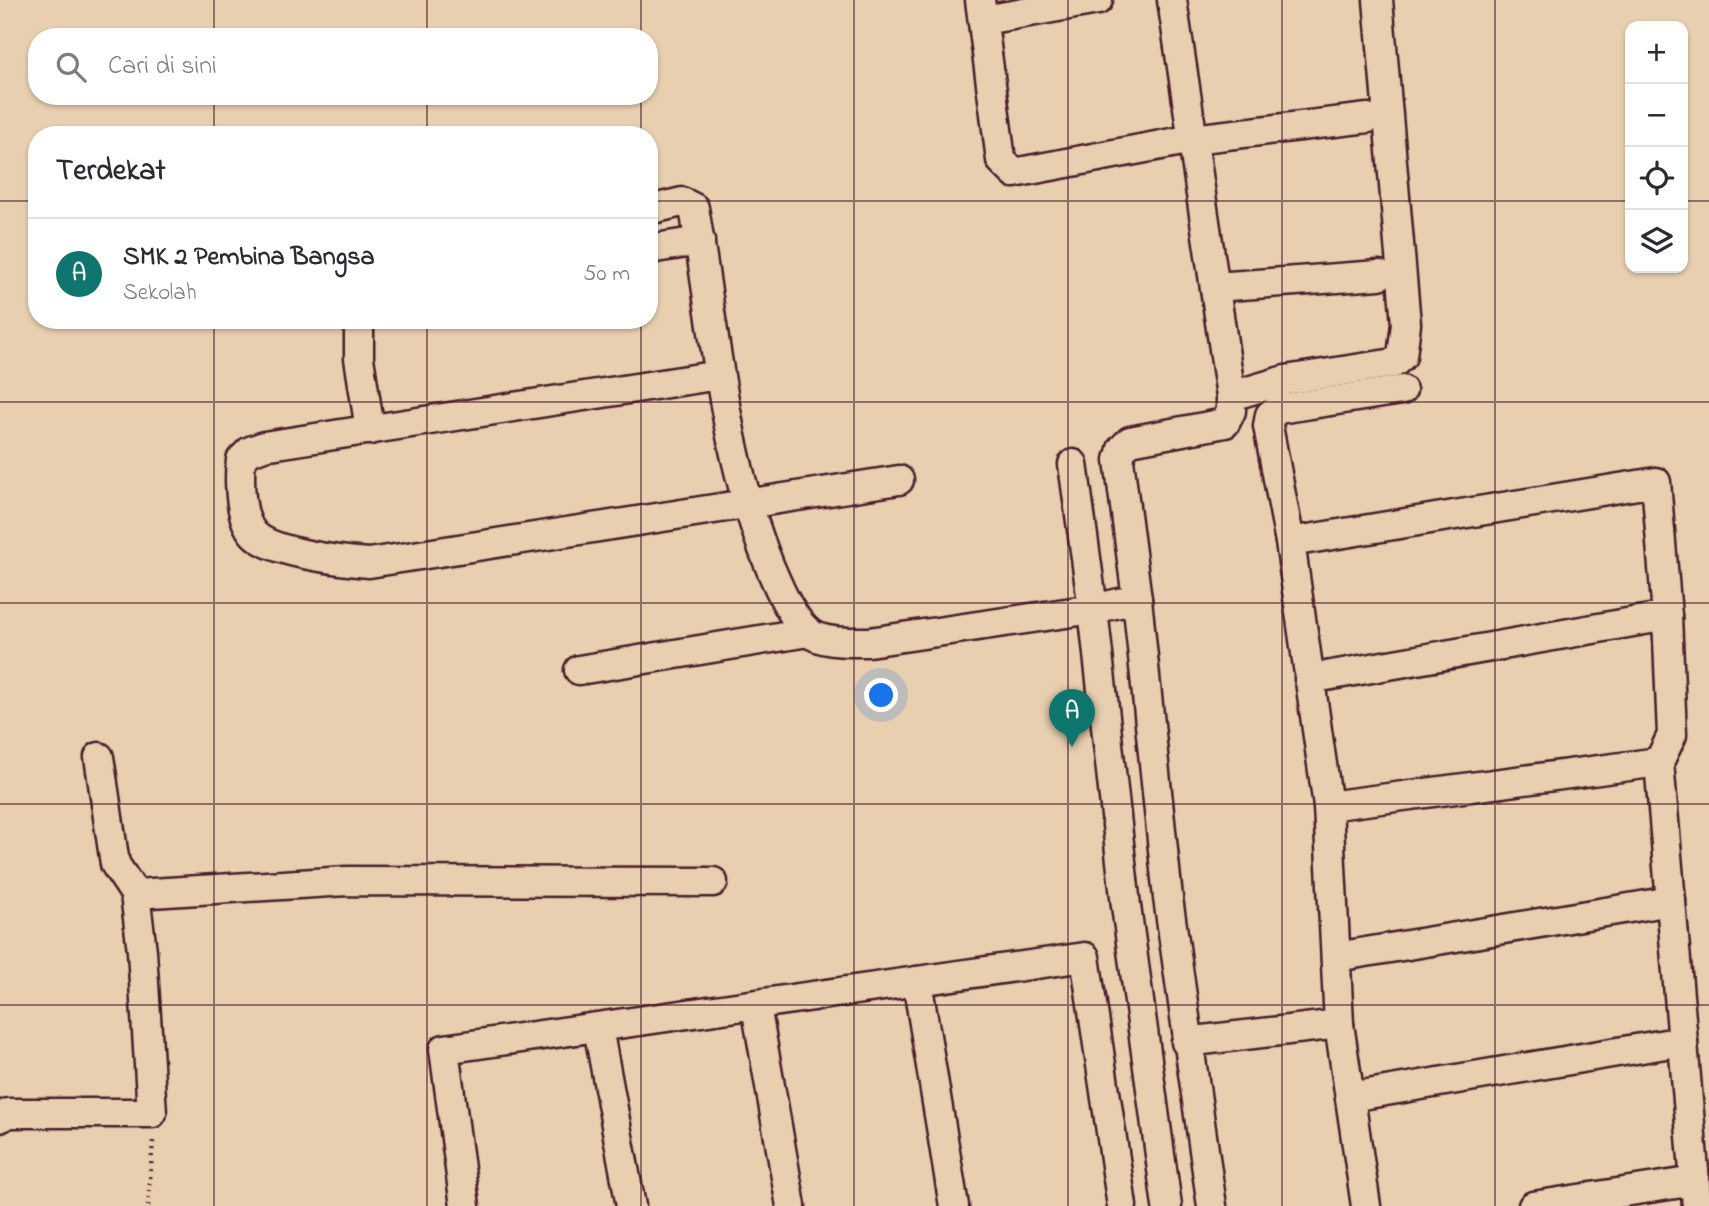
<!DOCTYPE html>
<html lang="id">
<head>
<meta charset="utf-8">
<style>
  body { margin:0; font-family:"Indie Flower",sans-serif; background:#f7f7f7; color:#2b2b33 }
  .controls { position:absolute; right:21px; top:21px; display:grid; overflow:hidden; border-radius:14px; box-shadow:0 2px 5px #0004 }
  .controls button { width:63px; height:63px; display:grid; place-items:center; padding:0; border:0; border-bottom:2px solid #e1e1e2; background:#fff; color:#2b2b33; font:35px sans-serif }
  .you { position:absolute; left:882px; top:696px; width:24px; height:24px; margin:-18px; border:5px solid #fff; border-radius:50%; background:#1a73e8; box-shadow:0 0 0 10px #1a73e833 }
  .badge { display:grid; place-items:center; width:46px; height:46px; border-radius:50%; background:#0f766e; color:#fff; font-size:23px; font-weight:700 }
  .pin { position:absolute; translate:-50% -58px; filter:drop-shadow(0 2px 4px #0008) }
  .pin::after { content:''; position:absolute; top:37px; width:24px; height:21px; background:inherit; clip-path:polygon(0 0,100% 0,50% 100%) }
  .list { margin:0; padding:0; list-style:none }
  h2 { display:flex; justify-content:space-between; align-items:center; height:91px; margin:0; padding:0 28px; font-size:30px }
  h2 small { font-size:23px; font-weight:400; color:#7c7c81 }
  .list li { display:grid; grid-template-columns:46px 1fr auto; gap:21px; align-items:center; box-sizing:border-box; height:112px; padding:0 28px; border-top:2px solid #e1e1e2 }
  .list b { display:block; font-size:26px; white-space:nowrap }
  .list p { margin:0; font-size:23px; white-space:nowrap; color:#7c7c81 }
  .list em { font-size:23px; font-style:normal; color:#7c7c81 }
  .icon { flex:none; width:38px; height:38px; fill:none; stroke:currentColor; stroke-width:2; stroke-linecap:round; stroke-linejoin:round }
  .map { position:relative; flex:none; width:1709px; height:1206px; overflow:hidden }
  .search { position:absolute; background:#fff; box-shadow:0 2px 5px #0004; left:28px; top:28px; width:630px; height:77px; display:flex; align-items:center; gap:18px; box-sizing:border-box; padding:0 24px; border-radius:28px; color:#7c7c81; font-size:26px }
  .panel { position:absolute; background:#fff; box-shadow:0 2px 5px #0004; left:28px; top:126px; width:630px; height:203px; border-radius:28px }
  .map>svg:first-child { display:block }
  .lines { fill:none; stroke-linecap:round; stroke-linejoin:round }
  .minor-casing { stroke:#4a1f2b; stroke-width:33 }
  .path { stroke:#4a1f2b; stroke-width:4.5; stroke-dasharray:2 5; stroke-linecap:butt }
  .minor { stroke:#e8cfb0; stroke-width:28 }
  .grid { fill:none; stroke:#4a1f2b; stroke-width:2; stroke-opacity:0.55 }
</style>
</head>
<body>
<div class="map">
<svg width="1709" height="1206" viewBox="0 0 1709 1206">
  <rect width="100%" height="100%" fill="#e8cfb0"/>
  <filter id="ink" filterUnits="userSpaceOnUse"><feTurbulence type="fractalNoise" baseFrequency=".0143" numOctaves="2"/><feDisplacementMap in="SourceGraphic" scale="14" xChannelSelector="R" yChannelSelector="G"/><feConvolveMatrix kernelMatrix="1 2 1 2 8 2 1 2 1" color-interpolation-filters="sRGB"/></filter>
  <g filter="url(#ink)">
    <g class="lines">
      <defs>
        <g id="minor">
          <path d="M980,0L1001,160L1014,173L1193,139L1368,118"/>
          <path d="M1172,0L1231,396"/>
          <path d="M984,20L1098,0"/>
          <path d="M649,210L682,202L694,208C715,329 723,453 770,567C779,588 790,615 807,631C821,644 851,642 869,642L1093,609L1137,599"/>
          <path d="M649,249L700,241"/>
          <path d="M1215,287L1379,275"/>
          <path d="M359,320V358L370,430"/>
          <path d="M719,375L264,446L250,451L241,460C239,480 239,518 254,534C272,553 342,561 369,563L899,480"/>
          <path d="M1073,464L1093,609L1126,906L1167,1206"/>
          <path d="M1290,542L1268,426L1270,415L1279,409L1402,390"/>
          <path d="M579,670L808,632"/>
          <path d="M1309,679L1667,616"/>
          <path d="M1328,806L1659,762"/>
          <path d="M135,894L347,881L713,882"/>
          <path d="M1336,957L1671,901"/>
          <path d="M917,981L954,1206"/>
          <path d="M756,1006L791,1206"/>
          <path d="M1339,1024L1366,1206"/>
          <path d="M598,1028L631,1206"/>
          <path d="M1186,1042L1339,1024L1328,806L1290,542L1656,482L1667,616L1672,735L1659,762L1697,1206"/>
          <path d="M1350,1097L1683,1041"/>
          <path d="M0,1118L8,1113H152L142,951L135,894L115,864L99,757"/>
          <path d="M465,1206L444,1049L1085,957L1122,1206"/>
          <path d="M1212,1206L1168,898L1137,599L1119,460L1122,449L1130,441L1225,423L1231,411V396L1285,380L1394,363L1402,356L1406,324L1378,0"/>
          <path d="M1533,1206L1695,1181"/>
        </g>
      </defs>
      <use href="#minor" class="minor-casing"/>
      <path class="path" d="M148,1206L153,1141"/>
      <use href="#minor" class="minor"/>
    </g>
  </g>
  <path class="grid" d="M214,0V37M427,0V37M641,0V37M854,0V1206M1068,0V1206M1282,0V1206M1495,0V1206M214,96V135M427,96V135M641,96V135M0,201H37M649,201H1630M1683,201H1709M214,320V1206M427,320V1206M641,320V1206M0,402H1709M0,603H1709M0,804H1709M0,1005H1709"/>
</svg>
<div class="controls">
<button>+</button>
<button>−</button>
<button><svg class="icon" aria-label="locate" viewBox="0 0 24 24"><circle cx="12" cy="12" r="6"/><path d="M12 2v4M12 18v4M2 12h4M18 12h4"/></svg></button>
<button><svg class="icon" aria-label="layers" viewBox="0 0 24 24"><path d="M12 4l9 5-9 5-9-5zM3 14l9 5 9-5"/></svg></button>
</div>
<div class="you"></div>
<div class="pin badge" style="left:1072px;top:747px">A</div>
<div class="search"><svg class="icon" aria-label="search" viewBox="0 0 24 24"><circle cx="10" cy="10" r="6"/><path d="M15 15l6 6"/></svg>Cari di sini</div>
<section class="panel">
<h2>Terdekat<small></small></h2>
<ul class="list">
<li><span class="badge">A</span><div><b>SMK 2 Pembina Bangsa</b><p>Sekolah</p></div><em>50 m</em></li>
</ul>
</section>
</div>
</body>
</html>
